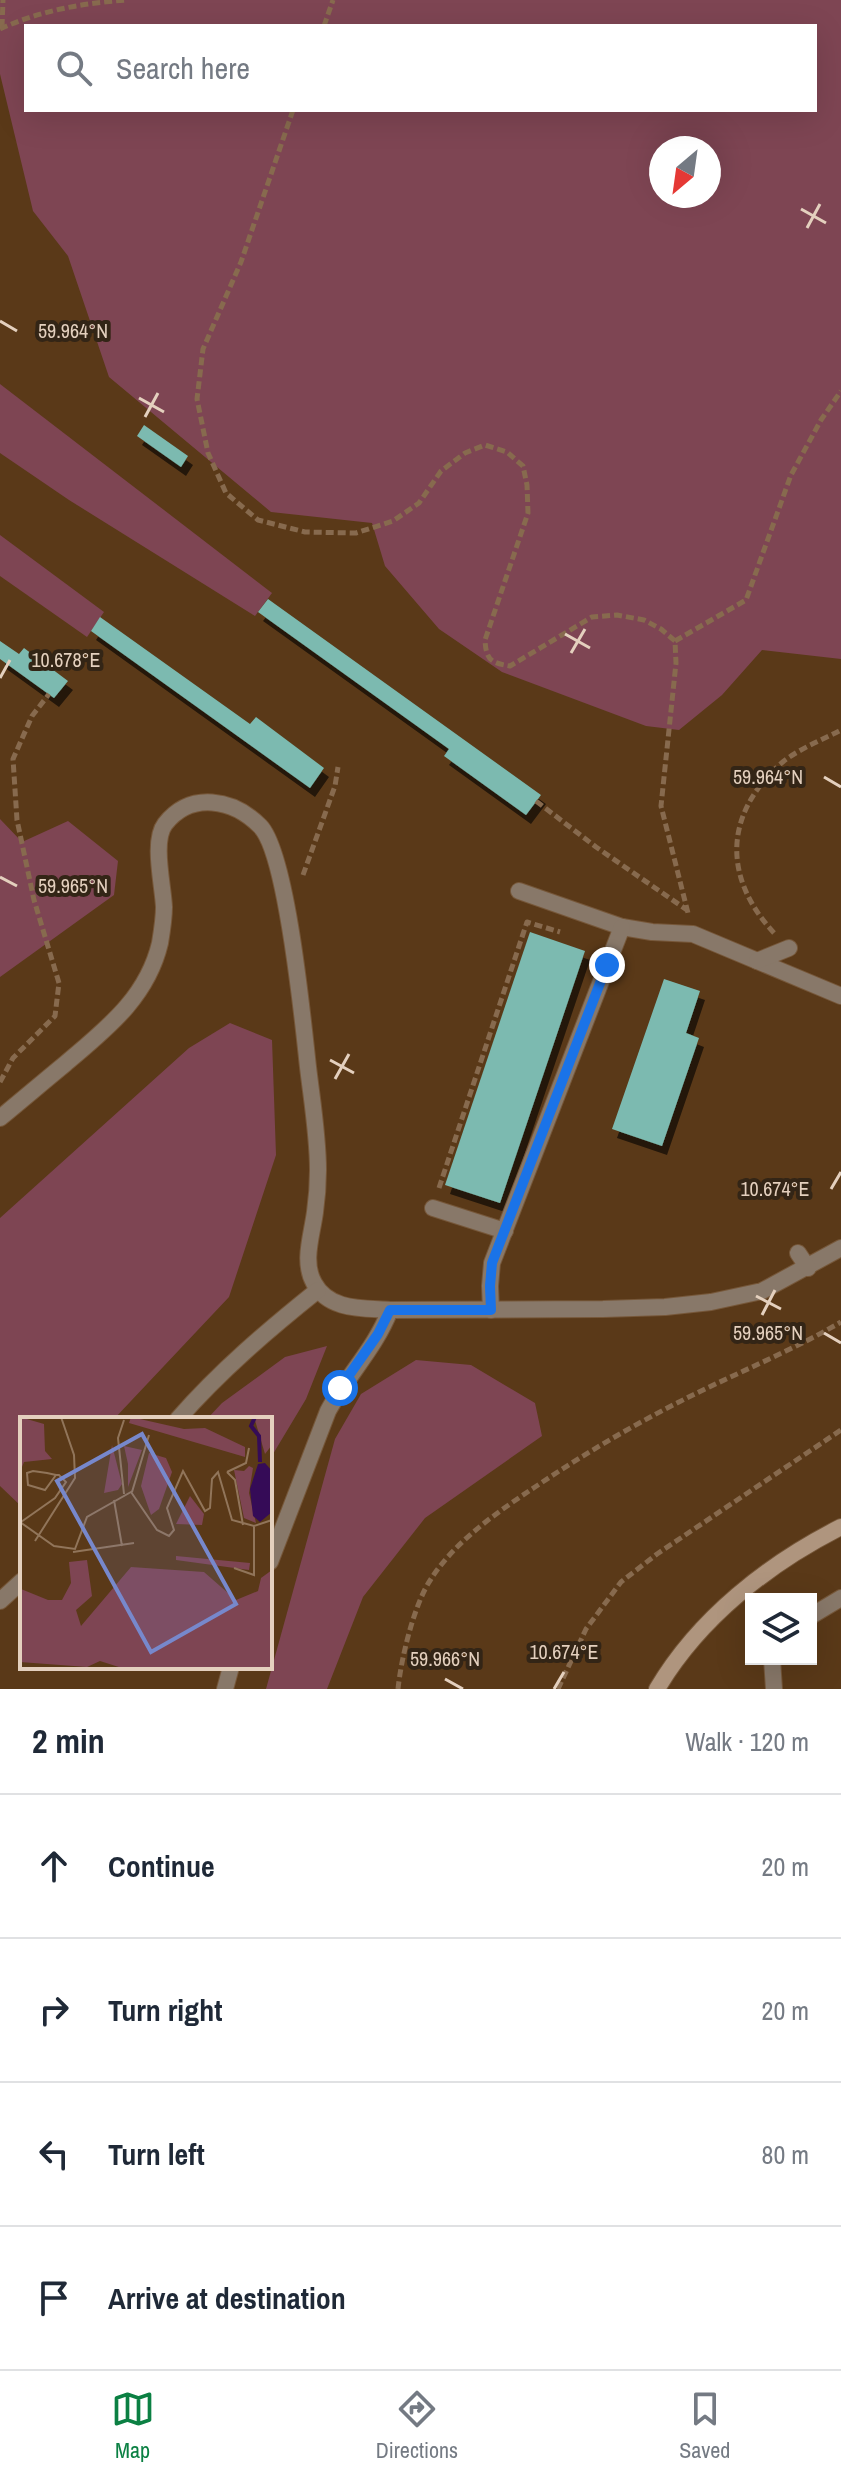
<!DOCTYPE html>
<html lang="en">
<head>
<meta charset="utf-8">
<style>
  body { margin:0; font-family:"Archivo Narrow",sans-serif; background:#f6f6f7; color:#1f2937 }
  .controls { position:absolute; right:24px; bottom:24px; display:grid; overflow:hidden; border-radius:0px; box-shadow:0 8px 32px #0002 }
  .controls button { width:72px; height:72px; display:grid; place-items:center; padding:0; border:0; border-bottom:2px solid #e0e1e3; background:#fff; color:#1f2937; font:40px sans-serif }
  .compass { position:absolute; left:649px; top:136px; width:72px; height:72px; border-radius:50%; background:#fff; box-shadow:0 8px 32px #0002; rotate:209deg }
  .stop { position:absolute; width:24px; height:24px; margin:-18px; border:6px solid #1a73e8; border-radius:50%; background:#fff }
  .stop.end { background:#1a73e8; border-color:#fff; box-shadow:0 2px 8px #0008 }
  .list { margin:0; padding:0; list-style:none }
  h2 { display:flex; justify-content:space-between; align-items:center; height:104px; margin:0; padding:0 32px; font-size:34px }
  h2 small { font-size:26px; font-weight:400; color:#747a83 }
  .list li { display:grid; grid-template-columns:52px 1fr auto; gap:24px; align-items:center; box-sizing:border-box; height:144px; padding:0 32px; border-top:2px solid #e0e1e3 }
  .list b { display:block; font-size:30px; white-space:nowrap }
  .list em { font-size:26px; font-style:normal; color:#747a83 }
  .icon { flex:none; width:44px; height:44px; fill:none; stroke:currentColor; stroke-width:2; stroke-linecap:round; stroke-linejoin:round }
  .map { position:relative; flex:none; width:841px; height:1689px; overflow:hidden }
  .search { position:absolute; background:#fff; box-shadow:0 8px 32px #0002; left:24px; right:24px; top:24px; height:88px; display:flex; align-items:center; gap:20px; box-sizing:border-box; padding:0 28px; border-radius:0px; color:#747a83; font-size:30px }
  .sheet { height:680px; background:#fff }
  nav { display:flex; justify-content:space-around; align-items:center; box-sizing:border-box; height:112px; border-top:2px solid #e0e1e3; background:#fff; font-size:22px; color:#747a83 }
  nav a { display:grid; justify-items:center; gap:4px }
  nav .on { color:#0b8043 }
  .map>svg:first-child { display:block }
  .green { fill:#7e4553; fill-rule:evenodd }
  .building { fill:#7bbab0; filter:url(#shadow) }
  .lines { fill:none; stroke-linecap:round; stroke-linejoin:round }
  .lane-casing { stroke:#765739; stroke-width:18 }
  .secondary-casing { stroke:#765739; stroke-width:18 }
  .path { stroke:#876a4e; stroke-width:5; stroke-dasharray:8 4; stroke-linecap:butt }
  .lane { stroke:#887869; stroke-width:16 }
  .secondary { stroke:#af957e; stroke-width:16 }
  .route { stroke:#1a73e8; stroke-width:10 }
  .ticks { fill:none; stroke:#e4d0be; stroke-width:3 }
  .inset-river { fill:none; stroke:#350b57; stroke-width:4 }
  .inset-road { fill:none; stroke:#91755a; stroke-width:2 }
  .view { fill:#78c; fill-opacity:0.15; stroke:#78c; stroke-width:4 }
  .inset-edge { fill:none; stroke:#e4d0be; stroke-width:4 }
  .ticks-label { font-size:20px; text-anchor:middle; fill:#e4d0be; stroke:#332516; stroke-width:8; stroke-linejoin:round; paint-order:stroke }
</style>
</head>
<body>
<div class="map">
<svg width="841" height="1689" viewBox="0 0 841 1689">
  <defs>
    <filter id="shadow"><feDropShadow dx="5" dy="9" stdDeviation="0" flood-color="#0009"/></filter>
  </defs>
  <rect width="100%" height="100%" fill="#5a3918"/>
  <g class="green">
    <path d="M0,0H841V659L762,650L722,695L679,730L646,726L502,672L439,629L385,566L372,523L271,512L109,377L68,256L33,211L0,74ZM26,26H815V110H26ZM661,148H709V196H661Z"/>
    <path d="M0,384L272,593L255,616L69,500L0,453Z"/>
    <path d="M0,535L104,612L87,637L0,576Z"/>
    <path d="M0,819L22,842L68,821L118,861L114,895L0,977Z"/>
    <path d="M230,1023L272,1040L276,1155L229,1297L114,1419H22V1507L0,1486V1218L189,1048Z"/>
    <path d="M327,1346L306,1399L270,1459V1419H207L222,1403L285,1357Z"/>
    <path d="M416,1360L471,1365L535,1403L542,1436L425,1518L363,1597L327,1689H266L335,1439L361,1394Z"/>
  </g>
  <g class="building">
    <path d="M144,425L188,456L181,467L137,436Z"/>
    <path d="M268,599L541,795L526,815L444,756L449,749L258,612Z"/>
    <path d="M100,617L250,724L256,717L324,768L310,788L91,631Z"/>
    <path d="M0,641L19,654L24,648L68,681L54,698L0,659Z"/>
    <path d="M530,932L585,951L500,1203L445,1185Z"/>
    <path d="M664,979L700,991L686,1033L699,1038L662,1146L612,1129Z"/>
  </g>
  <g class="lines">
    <defs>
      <g id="lane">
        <path d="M519,891L622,927L652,932L693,934L841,996"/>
        <path d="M757,961L789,948"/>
        <path d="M0,1118C22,1100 43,1082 65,1064C106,1029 147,998 160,943C162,931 164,919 164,907C163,885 152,841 165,824C191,791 233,799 260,826C287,853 303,1022 308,1067C312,1101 318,1136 318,1170C318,1184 317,1198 315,1212C312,1235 302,1262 314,1283C329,1311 363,1308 390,1310L603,1309L665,1307L711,1302L762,1291L841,1248"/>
        <path d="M433,1208L505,1231"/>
        <path d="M798,1253L808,1268"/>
        <path d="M491,1310L490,1286L492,1263L622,927"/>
        <path d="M178,1419C220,1371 268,1330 318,1290"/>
        <path d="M270,1562L328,1411C347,1376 376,1347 390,1310"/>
        <path d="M0,1601L22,1581"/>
        <path d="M811,1616L841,1598"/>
        <path d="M772,1659L774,1689"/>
        <path d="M225,1689L231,1667"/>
      </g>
      <path id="secondary" d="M657,1689C699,1618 768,1564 841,1527"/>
    </defs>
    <use href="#lane" class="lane-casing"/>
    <use href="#secondary" class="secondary-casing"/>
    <g class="path">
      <path d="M324,26L333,0"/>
      <path d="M2,27L3,0"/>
      <path d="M0,29C39,11 83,3 126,0"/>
      <path d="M293,110L241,262L203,349L197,399L208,453L226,493L258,520L305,532L356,533L393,521L419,503L441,471L465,453L485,445L507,452L523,466L527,485L528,513L485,640C486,660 491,663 510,666L592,617L617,615L644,620L661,629L675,641L676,663L661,806L688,913"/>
      <path d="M675,641L746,600L791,475L821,420L841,391"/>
      <path d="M536,801L596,847L687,910"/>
      <path d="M303,875L335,786L338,767"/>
      <path d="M774,933C725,880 723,819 776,768C793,751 820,741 841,730"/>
      <path d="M0,1082L13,1058L55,1016L59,983L34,900L17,820L13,759L32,716L49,694"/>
      <path d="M439,1188L527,922L560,932"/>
      <path d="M398,1689C401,1659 414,1604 431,1579C455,1541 499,1511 535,1487C581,1456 628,1428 677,1403C731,1375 788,1353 841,1322"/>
      <path d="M558,1689L586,1629L621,1582L657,1554L841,1430"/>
    </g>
    <use href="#lane" class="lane"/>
    <use href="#secondary" class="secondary"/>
  </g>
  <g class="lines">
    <path class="route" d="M340,1388L378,1334L390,1310H491L490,1286L492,1263L607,965"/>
  </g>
  <path class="ticks" d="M801,209L826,223M807,228L820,204M0,321L17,331M139,398L164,412M145,417L158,393M565,634L590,648M571,653L585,629M0,678L10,660M824,777L841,787M0,877L17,886M330,1060L354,1073M335,1079L349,1054M831,1189L841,1172M756,1296L781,1309M762,1315L775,1290M824,1333L841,1343M445,1679L463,1689M554,1689L564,1672"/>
  <g transform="translate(20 1417)">
    <rect width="252" height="252" fill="#5a3918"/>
    <path d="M0,0L24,7L25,34L32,42L4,45L0,55ZM111,0L164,12L185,11L225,30V40L109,6ZM234,0H252V28L245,37ZM92,28L102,67L98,73L84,76ZM104,29L122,33L108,70V47ZM129,36L146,41L152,55L139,92L131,98L121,69ZM229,49L233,51L229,76L236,106L224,101L214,53L224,54ZM170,79L184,97L182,108L156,107ZM156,139L230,146L229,153L156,143ZM67,143L72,179L56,193L61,209L111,150L184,155L216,183L238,174L241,161L252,153V252H105L80,244L67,250L0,245L1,172L28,183H42L51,166L49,145Z" fill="#7e4553"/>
    <path d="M245,46L252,54V95L240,105L233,99L230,72L238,47Z" fill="#350b57"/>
    <path class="inset-river" d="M235,0L231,9L239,19L240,45"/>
    <path class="inset-road" d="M104,3L98,21L104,77M207,55L215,63L223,108M207,55L226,46L229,31M112,75L129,18M94,83L102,129M0,105L34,129L55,132L67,100L111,75L137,113L149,119L154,113L147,91L163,54L185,94L190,91L192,62L198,55L212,103L234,109L252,103M1,105L35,81L46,65L39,58H36L27,56L13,54L7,56L8,68L25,73L36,58M15,124L55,61L54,38L41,0M53,135L114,126M214,151L234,158V109"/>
    <path class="view" d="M122,17L216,187L131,235L37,64Z"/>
    <rect width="252" height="252" class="inset-edge"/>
  </g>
  <g class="ticks-label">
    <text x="73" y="338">59.964°N</text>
    <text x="66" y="667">10.678°E</text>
    <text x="768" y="784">59.964°N</text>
    <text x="73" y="893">59.965°N</text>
    <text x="775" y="1196">10.674°E</text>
    <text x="768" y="1340">59.965°N</text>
    <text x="564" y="1659">10.674°E</text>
    <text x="445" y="1666">59.966°N</text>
  </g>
</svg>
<div class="controls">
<button><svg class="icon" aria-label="layers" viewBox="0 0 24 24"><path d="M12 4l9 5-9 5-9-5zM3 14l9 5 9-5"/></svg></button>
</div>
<svg class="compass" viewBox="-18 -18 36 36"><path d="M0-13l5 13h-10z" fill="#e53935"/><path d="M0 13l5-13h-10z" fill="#747a83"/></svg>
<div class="stop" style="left:340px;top:1388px"></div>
<div class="stop end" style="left:607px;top:965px"></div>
<div class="search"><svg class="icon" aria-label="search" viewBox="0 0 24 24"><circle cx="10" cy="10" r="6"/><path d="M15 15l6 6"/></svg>Search here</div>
</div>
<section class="sheet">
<h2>2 min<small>Walk · 120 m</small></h2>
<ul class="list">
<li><svg class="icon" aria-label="ahead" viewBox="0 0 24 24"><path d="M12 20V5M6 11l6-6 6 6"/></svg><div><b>Continue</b></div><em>20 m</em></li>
<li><svg class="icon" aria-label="right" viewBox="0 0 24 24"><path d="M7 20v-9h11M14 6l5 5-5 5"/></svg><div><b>Turn right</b></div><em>20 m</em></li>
<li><svg class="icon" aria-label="left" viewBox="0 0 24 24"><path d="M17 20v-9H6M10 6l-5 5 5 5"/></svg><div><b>Turn left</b></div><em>80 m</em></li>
<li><svg class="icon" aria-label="arrive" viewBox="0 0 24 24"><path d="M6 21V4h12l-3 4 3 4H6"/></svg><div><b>Arrive at destination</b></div></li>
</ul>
</section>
<nav>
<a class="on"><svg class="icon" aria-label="map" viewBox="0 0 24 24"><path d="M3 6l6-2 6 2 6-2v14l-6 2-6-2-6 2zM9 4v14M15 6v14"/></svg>Map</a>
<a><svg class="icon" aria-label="directions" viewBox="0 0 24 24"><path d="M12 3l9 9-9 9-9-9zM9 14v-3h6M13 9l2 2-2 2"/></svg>Directions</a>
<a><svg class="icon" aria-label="saved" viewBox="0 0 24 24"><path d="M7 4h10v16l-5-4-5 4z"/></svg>Saved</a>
</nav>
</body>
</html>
